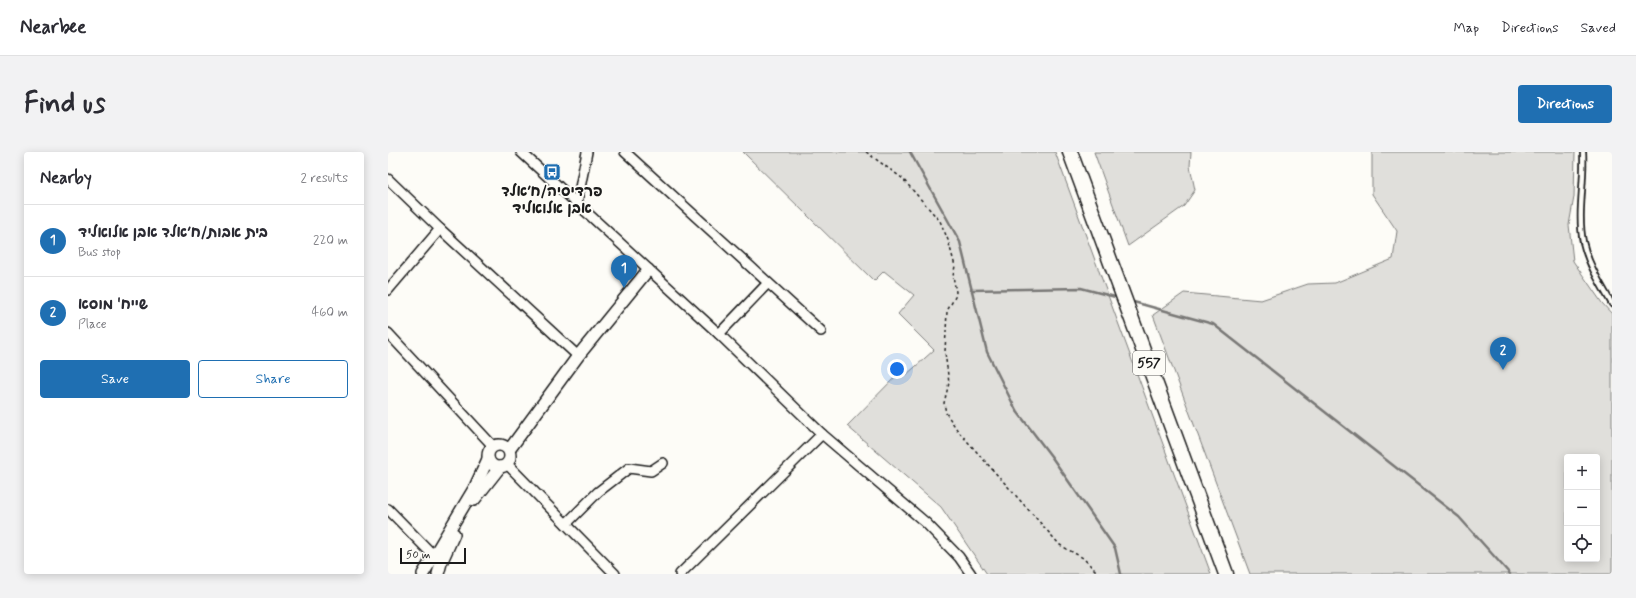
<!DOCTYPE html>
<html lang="en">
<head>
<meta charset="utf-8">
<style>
  body { margin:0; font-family:Mynerve,"Playpen Sans Hebrew",sans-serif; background:#f2f2f3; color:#2b2b33 }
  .controls { position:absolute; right:12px; bottom:12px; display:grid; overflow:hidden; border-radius:4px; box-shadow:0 2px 10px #0003 }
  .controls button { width:36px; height:36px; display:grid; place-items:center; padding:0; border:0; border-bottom:1px solid #e1e1e2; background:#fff; color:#2b2b33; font:20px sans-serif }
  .scale { position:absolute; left:12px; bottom:10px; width:66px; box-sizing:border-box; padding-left:4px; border:2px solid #1c1c1c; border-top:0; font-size:11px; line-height:14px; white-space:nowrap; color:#1c1c1c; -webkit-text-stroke:3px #fdfcf7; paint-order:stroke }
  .you { position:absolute; left:509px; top:217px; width:14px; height:14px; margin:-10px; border:3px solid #fff; border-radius:50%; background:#1a73e8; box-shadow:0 0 0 6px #1a73e833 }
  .badge { display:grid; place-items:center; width:26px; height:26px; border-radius:50%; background:#1f6fb2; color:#fff; font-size:13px; font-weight:700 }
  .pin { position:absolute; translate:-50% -33px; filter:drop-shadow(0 1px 2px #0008) }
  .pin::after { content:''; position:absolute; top:21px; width:14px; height:12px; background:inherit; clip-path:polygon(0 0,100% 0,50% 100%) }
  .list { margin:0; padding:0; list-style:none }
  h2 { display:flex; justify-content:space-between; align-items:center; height:52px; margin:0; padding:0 16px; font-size:17px }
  h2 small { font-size:13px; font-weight:400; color:#7c7c81 }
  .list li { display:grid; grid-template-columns:26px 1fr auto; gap:12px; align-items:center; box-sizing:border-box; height:72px; padding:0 16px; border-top:1px solid #e1e1e2 }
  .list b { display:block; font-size:15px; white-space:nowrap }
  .list p { margin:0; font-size:13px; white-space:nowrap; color:#7c7c81 }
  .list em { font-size:13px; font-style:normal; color:#7c7c81 }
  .actions { display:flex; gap:8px; padding:12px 16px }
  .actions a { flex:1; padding:9px 0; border:1px solid #1f6fb2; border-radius:4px; text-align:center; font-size:14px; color:#1f6fb2 }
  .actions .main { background:#1f6fb2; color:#fff }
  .icon { flex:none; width:22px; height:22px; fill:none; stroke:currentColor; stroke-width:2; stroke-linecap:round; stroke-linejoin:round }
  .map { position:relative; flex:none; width:1224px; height:422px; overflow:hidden; border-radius:4px }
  header { display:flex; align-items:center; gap:24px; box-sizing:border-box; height:56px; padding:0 20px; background:#fff; border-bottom:1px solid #e1e1e2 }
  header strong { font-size:19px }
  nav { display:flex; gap:22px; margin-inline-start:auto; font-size:14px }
  .intro { display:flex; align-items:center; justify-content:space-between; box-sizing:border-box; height:96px; padding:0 24px }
  h1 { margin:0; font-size:28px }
  .button { padding:10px 18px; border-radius:4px; background:#1f6fb2; color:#fff; font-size:14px; font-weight:700 }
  main { display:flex; gap:24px; padding:0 24px }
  aside { flex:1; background:#fff; border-radius:4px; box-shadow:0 2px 10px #0003 }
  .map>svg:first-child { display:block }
  .green { fill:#e0dfdb; stroke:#7e7e7c; fill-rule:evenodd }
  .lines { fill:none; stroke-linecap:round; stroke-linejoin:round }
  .stream { stroke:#797876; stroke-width:2.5 }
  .service-casing { stroke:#1c1c1c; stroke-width:8 }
  .minor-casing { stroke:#1c1c1c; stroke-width:12 }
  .tertiary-casing { stroke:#1c1c1c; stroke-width:14 }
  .primary-casing { stroke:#1c1c1c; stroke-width:17 }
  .path { stroke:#1c1c1c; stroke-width:1.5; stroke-dasharray:3 3; stroke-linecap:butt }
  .service { stroke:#fdfcf7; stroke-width:4.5 }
  .minor { stroke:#fdfcf7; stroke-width:9 }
  .tertiary { stroke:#fdfcf7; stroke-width:11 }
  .primary { stroke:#fdfcf7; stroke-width:14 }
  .labels { text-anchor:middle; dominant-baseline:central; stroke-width:4; stroke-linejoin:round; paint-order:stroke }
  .shield { fill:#fdfcf7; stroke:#605f5e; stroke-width:1 }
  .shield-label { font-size:14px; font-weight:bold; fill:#1c1c1c }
  .poi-label { font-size:15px; font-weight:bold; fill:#1c1c1c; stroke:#fdfcf7 }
</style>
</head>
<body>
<header>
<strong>Nearbee</strong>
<nav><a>Map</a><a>Directions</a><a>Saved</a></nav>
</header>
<div class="intro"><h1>Find us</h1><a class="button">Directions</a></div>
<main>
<aside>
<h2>Nearby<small>2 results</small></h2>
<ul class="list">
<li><span class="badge">1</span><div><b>בית אבות/ח׳אלד אבן אלואליד</b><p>Bus stop</p></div><em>220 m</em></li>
<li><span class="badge">2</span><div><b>שייח' מוסא</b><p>Place</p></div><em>460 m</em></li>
</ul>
<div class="actions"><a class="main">Save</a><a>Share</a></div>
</aside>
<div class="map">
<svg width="1224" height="422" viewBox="0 0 1224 422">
  <rect width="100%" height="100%" fill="#fdfcf7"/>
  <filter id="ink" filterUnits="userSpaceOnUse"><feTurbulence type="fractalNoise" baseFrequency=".025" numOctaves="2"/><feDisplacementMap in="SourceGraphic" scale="8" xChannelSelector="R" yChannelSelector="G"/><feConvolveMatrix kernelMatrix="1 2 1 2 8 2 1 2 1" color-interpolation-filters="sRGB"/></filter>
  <g filter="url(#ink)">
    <g class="green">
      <path d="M355,0H667L823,422H599L553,355L459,274L514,218L518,223L546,198L510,162L526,143L496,119L486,129Z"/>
      <path d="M706,0H803L802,14L807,38L796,54L740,94Z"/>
      <path d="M984,0H1187L1186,45L1181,73L1185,109L1214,151L1224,162V422H862L765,163L796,141L873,148L920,132L947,131L1005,107L1009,79L984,42ZM1179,305H1209V407H1179Z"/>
    </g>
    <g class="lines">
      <g class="stream">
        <path d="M522,0L572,90L599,200L628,258L663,304L727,396L733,422"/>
        <path d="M583,138L693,136L731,146"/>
        <path d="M742,149L825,172L1071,365L1122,422"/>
      </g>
      <defs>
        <path id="service" d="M1195,0C1197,30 1189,60 1195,90C1200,112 1213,133 1224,152"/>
        <g id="minor">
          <path d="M133,0L331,182L434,282L538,371L571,405L583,422"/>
          <path d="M237,0L433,179"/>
          <path d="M0,27L52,77L0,138"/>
          <path d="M189,51L199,0"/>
          <path d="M52,77L190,204"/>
          <path d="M0,181L105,294"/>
          <path d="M331,182L380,131"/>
          <path d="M119,312L227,422"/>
          <path d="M0,357L46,404"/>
          <path d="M178,372L210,340L241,316L263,319L275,311"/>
          <path d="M292,422L434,282"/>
        </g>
        <g id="tertiary">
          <circle cx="111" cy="304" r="11"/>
          <path d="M121,298L190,204L260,118"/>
          <path d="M86,348L112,315"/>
          <path d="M35,422L87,335L100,307"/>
          <path d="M50,422L53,411L66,382"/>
        </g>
        <path id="primary" d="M682,0L838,422"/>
      </defs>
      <use href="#service" class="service-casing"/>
      <use href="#minor" class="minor-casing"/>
      <use href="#tertiary" class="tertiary-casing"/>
      <use href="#primary" class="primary-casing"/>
      <path class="path" d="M478,0L514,26L552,69L560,88L567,114L565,124L568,140L567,145L559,159L557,200L561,231L556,251L558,261L570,279L672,393L695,406L711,422"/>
      <use href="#service" class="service"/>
      <use href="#minor" class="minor"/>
      <use href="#tertiary" class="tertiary"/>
      <use href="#primary" class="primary"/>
    </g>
  </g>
  <defs>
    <symbol id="bus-square" viewBox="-11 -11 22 22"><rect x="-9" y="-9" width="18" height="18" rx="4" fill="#1f6fb2" stroke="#fdfcf7"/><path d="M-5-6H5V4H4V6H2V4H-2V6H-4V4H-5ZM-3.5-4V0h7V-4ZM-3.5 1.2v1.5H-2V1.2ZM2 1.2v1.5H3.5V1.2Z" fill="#fff"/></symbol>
  </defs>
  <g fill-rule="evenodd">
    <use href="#bus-square" x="154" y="10" width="20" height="20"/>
  </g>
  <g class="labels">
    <rect class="shield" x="745" y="199" width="32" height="24" rx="3"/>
    <g class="shield-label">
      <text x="761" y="211">557</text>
    </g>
    <g class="poi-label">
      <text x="164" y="40">פרדיסיה/ח׳אלד<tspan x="164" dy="17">אבן אלואליד</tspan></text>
    </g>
  </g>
</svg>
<div class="controls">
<button>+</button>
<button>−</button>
<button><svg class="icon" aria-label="locate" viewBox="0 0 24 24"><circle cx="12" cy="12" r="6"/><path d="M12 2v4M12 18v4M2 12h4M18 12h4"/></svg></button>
</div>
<div class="scale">50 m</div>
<div class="you"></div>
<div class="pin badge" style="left:236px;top:136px">1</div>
<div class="pin badge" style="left:1115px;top:218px">2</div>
</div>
</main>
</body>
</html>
